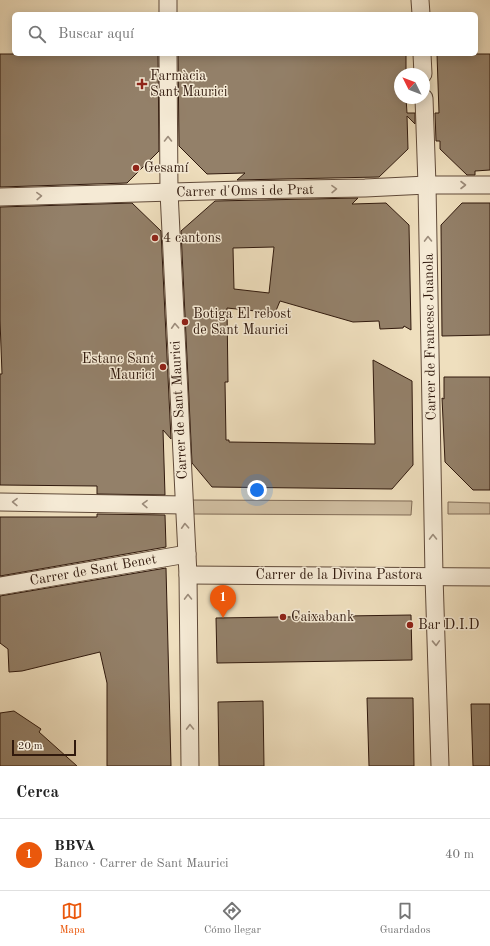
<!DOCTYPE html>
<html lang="es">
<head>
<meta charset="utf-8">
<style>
  body { margin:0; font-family:"Old Standard TT",serif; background:#f6f6f6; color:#222 }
  .compass { position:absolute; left:394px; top:68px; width:36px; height:36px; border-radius:50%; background:#fff; box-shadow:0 2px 10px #0003; rotate:312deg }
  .scale { position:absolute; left:12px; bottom:10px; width:64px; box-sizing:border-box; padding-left:4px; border:2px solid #30190d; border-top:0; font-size:11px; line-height:14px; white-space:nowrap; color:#30190d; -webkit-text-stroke:3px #f5ead5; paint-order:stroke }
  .you { position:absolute; left:257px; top:490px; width:14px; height:14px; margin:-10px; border:3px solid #fff; border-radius:50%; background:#1a73e8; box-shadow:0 0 0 6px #1a73e833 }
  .badge { display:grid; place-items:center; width:26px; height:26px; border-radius:50%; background:#ea580c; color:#fff; font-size:13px; font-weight:700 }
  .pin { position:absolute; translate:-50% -33px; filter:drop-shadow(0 1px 2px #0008) }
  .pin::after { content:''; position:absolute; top:21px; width:14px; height:12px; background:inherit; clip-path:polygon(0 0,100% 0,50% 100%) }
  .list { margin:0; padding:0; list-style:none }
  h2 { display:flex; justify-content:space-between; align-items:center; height:52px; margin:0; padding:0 16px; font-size:17px }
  h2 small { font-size:13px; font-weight:400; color:#767676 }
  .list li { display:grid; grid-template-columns:26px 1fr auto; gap:12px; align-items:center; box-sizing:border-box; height:72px; padding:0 16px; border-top:1px solid #e0e0e0 }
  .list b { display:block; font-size:15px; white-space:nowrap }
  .list p { margin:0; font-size:13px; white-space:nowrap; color:#767676 }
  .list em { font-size:13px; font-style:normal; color:#767676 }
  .icon { flex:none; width:22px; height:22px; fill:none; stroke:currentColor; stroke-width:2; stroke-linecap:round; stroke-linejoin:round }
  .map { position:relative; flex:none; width:490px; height:766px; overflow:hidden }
  .search { position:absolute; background:#fff; box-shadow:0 2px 10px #0003; left:12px; right:12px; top:12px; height:44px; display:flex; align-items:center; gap:10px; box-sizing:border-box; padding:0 14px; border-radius:6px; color:#767676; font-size:15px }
  .sheet { height:124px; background:#fff }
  nav { display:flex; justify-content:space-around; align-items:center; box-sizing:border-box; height:56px; border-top:1px solid #e0e0e0; background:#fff; font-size:11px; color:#767676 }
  nav a { display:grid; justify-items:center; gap:2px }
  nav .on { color:#ea580c }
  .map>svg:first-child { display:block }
  .green { fill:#cfbda0; stroke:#806b56 }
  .building { fill:#938069; stroke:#30190d; fill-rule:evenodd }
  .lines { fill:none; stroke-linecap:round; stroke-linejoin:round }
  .minor-casing { stroke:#604a39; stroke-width:19 }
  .minor { stroke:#f5ead5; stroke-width:17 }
  .oneway { stroke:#9c8c7b }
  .poi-dot { fill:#8f2418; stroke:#f5ead5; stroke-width:1.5 }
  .labels { text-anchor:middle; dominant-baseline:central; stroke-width:3; stroke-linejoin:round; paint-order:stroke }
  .poi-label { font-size:14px; fill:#30190d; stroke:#f5ead5; text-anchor:start }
  .street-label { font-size:14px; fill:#30190d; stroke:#f5ead5 }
</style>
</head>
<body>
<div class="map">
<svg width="490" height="766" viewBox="0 0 490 766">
  <rect width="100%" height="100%" fill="#efdfbe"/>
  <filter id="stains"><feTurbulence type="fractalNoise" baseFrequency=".005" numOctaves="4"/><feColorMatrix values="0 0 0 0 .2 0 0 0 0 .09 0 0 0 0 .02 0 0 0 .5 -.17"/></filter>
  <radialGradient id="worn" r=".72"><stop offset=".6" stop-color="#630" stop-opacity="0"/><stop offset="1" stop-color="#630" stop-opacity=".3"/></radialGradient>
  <g class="green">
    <path d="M191,500L412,501L411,515L191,514Z"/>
    <path d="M448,502L490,503V514H448Z"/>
  </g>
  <g class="building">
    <path d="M0,54H158L159,151L127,183L0,187Z"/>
    <path d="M178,54H406V74H400V98H406L407,113H415V124L407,116L408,149L379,177L237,180L245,173L207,174L179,146Z"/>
    <path d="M437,54H490V170L475,171V175H467L440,149V141H436L435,113H439Z"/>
    <path d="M358,198L352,204L386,203L409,225L411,330L404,326L403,328L380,329L379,321L353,322L280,301L275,313L227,308L228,382H225L226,440H229V442L375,444L373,360L412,381L413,465L392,489L212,487L192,463L181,231L215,201ZM274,247L269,293L234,289L233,248Z"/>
    <path d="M132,203L161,231L171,439L163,430L165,495L97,494V486L0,485V374H2L0,320V207Z"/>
    <path d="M462,203H490V335L442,336L441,225Z"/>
    <path d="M444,377H490V490H473L445,462L442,398L444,399Z"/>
    <path d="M97,514L165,515L166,547L0,576V517H97Z"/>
    <path d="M166,568L171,766H107V683L100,652L22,671L9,672L8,649L0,643V596Z"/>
    <path d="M411,615L412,660L217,663L216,618Z"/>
    <path d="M367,698H413L414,766H369Z"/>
    <path d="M263,701L264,766H219L218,702Z"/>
    <path d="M471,704H490V766H473Z"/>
    <path d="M14,711L41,729L39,732L77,766H0V713Z"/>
  </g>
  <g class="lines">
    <defs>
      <g id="minor">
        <path d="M168,0V14"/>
        <path d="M420,0L421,14"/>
        <path d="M168,54L169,192L188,575L190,766"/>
        <path d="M422,54L423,74"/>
        <path d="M424,98L427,185L434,576L440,766"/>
        <path d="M0,197L242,190L365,188L427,185H490"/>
        <path d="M0,502L184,505"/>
        <path d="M188,575L490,577"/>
        <path d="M0,586L187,554"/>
      </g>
    </defs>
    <use href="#minor" class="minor-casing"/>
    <use href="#minor" class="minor"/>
  </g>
  <defs><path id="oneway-chevron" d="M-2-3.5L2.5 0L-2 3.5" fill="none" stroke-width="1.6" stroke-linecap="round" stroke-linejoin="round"/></defs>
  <g class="oneway">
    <use href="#oneway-chevron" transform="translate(168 139) rotate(-90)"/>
    <use href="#oneway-chevron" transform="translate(463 185)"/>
    <use href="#oneway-chevron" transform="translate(334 189) rotate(-1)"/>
    <use href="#oneway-chevron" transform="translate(39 196) rotate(-2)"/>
    <use href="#oneway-chevron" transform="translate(428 239) rotate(-91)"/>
    <use href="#oneway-chevron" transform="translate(175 326) rotate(-93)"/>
    <use href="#oneway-chevron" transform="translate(15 502) rotate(-179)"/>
    <use href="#oneway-chevron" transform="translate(145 504) rotate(-179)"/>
    <use href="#oneway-chevron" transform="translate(185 526) rotate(-93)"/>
    <use href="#oneway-chevron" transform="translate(433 537) rotate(-91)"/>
    <use href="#oneway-chevron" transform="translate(188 597) rotate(-91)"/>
    <use href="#oneway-chevron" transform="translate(436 643) rotate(88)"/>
    <use href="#oneway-chevron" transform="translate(190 727) rotate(-91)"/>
  </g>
  <g class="poi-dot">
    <path d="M140 78h4v4h4v4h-4v4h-4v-4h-4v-4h4z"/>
    <circle cx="136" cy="168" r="4"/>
    <circle cx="155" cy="238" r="4"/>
    <circle cx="185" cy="322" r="4"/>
    <circle cx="163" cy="367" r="4"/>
    <circle cx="283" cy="617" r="4"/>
    <circle cx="410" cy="625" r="4"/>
  </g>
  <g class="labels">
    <g class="poi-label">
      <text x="150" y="76">Farmàcia<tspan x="150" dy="16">Sant Maurici</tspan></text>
      <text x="144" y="168">Gesamí</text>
      <text x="163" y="238">4 cantons</text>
      <text x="193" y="314">Botiga El rebost<tspan x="193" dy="16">de Sant Maurici</tspan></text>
      <text x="155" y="359" text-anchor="end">Estanc Sant<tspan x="155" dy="16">Maurici</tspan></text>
      <text x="291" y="617">Caixabank</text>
      <text x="418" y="625">Bar D.I.D</text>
    </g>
    <g class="street-label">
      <text transform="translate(245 191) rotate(-1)">Carrer d'Oms i de Prat</text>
      <text transform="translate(430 337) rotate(-91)">Carrer de Francesc Juanola</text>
      <text transform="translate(179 410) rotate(-93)">Carrer de Sant Maurici</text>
      <text transform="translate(93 570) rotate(-10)">Carrer de Sant Benet</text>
      <text x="339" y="575">Carrer de la Divina Pastora</text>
    </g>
  </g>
  <rect width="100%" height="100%" filter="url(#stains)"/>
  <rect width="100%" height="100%" fill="url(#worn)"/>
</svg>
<svg class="compass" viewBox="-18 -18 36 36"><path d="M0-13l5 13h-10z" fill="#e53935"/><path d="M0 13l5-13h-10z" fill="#767676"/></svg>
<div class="scale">20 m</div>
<div class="you"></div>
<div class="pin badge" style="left:223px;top:618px">1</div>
<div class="search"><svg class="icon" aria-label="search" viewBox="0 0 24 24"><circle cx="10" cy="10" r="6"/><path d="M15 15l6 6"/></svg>Buscar aquí</div>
</div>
<section class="sheet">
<h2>Cerca<small></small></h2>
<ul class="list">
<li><span class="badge">1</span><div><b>BBVA</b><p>Banco · Carrer de Sant Maurici</p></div><em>40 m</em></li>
</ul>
</section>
<nav>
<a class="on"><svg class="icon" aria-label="map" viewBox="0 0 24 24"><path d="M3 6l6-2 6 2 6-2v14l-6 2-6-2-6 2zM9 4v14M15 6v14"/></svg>Mapa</a>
<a><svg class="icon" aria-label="directions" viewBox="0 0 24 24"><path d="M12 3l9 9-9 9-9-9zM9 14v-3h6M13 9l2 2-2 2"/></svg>Cómo llegar</a>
<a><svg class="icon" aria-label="saved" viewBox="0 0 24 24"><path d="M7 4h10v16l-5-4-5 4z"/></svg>Guardados</a>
</nav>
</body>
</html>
